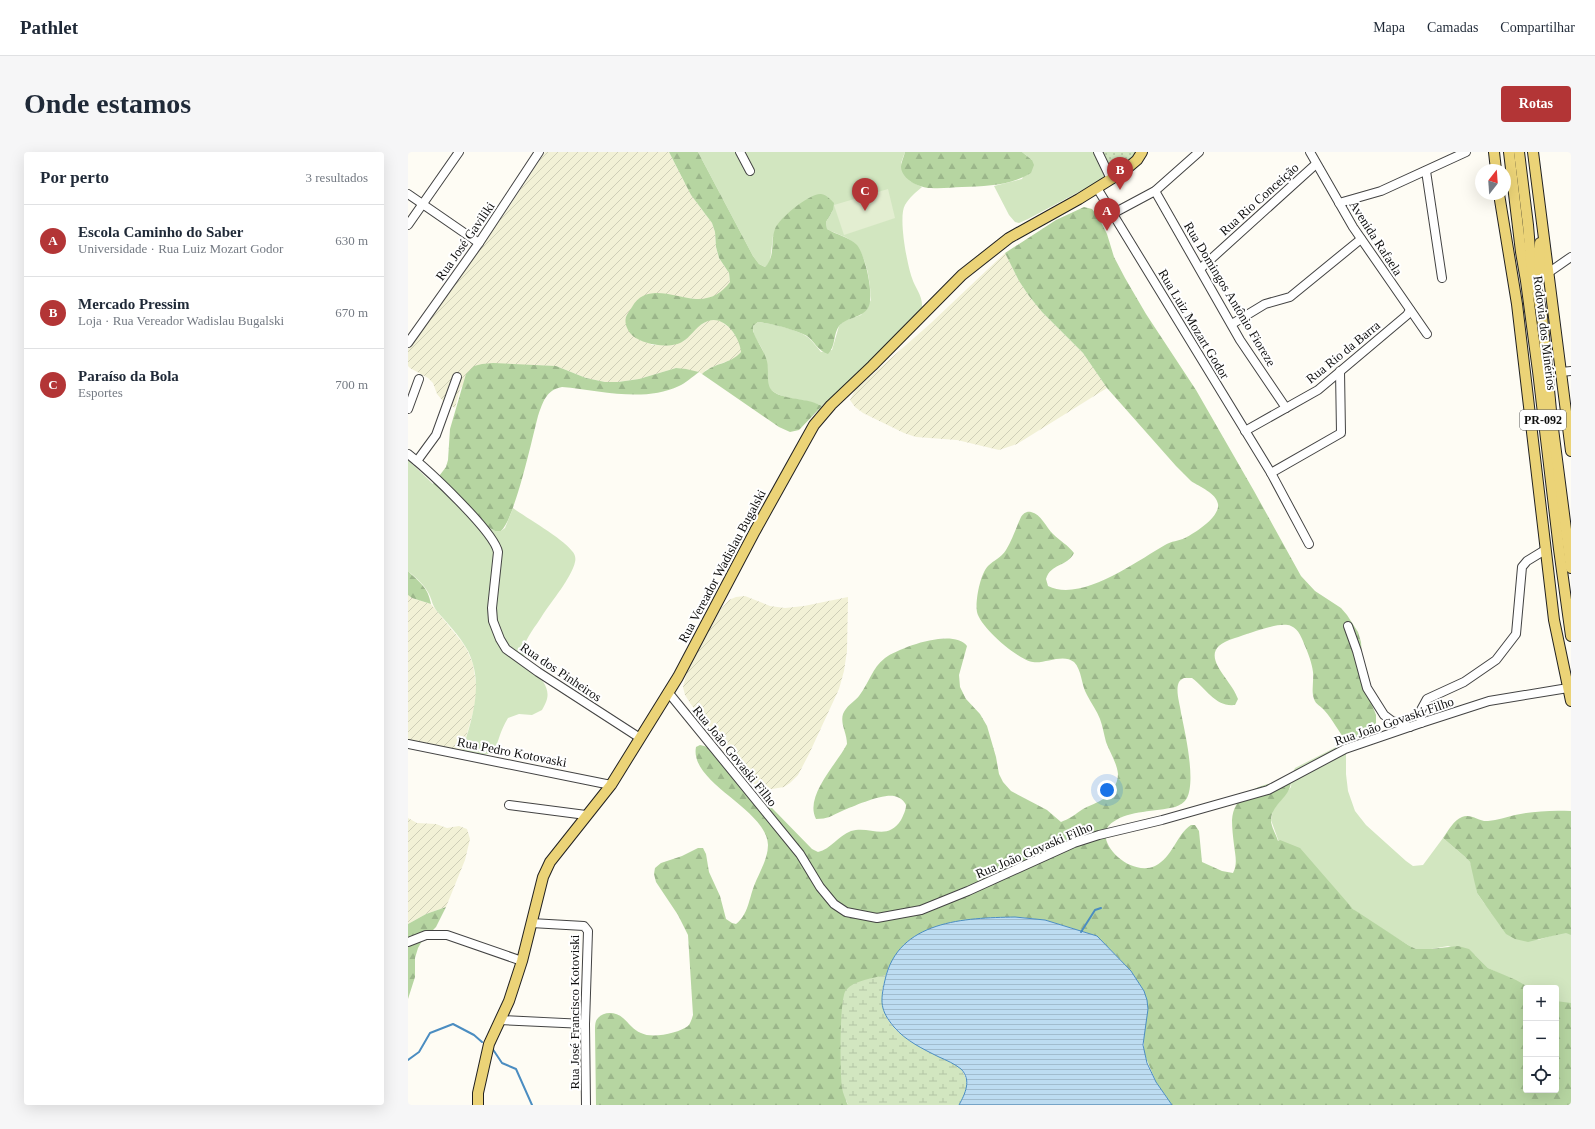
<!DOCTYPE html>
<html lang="pt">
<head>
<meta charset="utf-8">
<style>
  body { margin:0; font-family:Georgia,serif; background:#f6f6f7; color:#1f2937 }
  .controls { position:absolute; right:12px; bottom:12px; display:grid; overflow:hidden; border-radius:4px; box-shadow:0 4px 16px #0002 }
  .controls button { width:36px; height:36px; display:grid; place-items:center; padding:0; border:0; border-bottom:1px solid #e0e1e3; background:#fff; color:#1f2937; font:20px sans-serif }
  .compass { position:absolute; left:1067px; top:12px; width:36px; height:36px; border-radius:50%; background:#fff; box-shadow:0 4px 16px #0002; rotate:17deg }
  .you { position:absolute; left:699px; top:638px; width:14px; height:14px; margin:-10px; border:3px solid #fff; border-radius:50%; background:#1a73e8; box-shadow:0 0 0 6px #1a73e833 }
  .badge { display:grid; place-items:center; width:26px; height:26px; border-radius:50%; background:#b33536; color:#fff; font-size:13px; font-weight:700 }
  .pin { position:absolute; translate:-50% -33px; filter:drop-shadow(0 1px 2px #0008) }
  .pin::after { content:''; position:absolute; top:21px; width:14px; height:12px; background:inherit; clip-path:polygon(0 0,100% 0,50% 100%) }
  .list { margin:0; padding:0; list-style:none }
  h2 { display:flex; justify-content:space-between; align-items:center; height:52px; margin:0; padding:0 16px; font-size:17px }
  h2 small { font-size:13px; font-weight:400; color:#747a83 }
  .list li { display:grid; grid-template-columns:26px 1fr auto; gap:12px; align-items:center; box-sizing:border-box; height:72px; padding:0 16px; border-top:1px solid #e0e1e3 }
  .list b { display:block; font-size:15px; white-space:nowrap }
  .list p { margin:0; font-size:13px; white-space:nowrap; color:#747a83 }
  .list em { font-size:13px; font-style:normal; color:#747a83 }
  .icon { flex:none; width:22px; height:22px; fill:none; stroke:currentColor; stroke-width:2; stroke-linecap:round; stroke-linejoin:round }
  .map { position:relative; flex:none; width:1163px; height:953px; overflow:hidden; border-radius:4px }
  header { display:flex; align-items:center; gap:24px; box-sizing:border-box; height:56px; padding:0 20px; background:#fff; border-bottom:1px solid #e0e1e3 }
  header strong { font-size:19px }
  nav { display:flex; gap:22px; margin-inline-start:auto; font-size:14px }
  .intro { display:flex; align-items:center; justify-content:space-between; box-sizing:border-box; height:96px; padding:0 24px }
  h1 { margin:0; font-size:28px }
  .button { padding:10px 18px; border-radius:4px; background:#b33536; color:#fff; font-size:14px; font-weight:700 }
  main { display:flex; gap:24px; padding:0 24px }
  aside { flex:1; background:#fff; border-radius:4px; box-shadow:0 4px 16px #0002 }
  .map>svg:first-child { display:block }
  .farmland { fill:url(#farmland-furrows) }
  .grass { fill:#d2e6c0 }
  .forest { fill:url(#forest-firs) }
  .wetland { fill:url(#wetland-marsh) }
  .park { fill:url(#park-dots) }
  .pitch { fill:#e3eed1 }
  .water { fill:url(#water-rules); stroke:#4b8dc1 }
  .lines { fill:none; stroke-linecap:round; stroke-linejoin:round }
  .stream { stroke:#4b8dc1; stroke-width:2 }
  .minor-casing { stroke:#434343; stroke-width:10 }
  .major-casing { stroke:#212121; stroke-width:12 }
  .minor { stroke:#fff; stroke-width:8 }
  .major { stroke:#ebd377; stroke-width:10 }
  .labels { text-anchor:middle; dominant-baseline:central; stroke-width:4; stroke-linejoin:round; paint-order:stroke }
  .shield { fill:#fff; stroke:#585858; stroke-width:1 }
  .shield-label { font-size:12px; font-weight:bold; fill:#101010 }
  .street-label { font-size:13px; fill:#101010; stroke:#fff }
</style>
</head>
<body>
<header>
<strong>Pathlet</strong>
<nav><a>Mapa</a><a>Camadas</a><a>Compartilhar</a></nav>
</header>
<div class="intro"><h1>Onde estamos</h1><a class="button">Rotas</a></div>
<main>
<aside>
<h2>Por perto<small>3 resultados</small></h2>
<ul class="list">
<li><span class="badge">A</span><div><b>Escola Caminho do Saber</b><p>Universidade · Rua Luiz Mozart Godor</p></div><em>630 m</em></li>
<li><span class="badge">B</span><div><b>Mercado Pressim</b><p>Loja · Rua Vereador Wadislau Bugalski</p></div><em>670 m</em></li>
<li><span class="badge">C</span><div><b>Paraíso da Bola</b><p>Esportes</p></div><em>700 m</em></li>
</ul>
</aside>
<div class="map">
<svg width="1163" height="953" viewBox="0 0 1163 953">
  <defs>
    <pattern id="farmland-furrows" width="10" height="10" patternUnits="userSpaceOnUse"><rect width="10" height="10" fill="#f2f1d6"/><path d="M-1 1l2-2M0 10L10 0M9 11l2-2" fill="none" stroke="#ceceb7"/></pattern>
    <pattern id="forest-firs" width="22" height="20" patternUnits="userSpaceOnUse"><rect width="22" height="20" fill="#b6d5a1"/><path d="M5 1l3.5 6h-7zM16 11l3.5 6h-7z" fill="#9bb68a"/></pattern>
    <pattern id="wetland-marsh" width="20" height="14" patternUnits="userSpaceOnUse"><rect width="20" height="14" fill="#d2e6c0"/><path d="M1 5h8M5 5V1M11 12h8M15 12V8" fill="none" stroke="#b3c4a4"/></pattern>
    <pattern id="park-dots" width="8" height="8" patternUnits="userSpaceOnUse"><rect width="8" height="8" fill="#d2e6c0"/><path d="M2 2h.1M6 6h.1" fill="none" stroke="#b3c4a4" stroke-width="1.8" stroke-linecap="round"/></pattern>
    <pattern id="water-rules" width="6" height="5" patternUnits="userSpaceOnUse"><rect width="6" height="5" fill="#bddcf1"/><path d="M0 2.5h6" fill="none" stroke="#a1bcce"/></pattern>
  </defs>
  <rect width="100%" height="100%" fill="#fefcf4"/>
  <g class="farmland">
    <path d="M137,0H261L283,43L304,71L307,80L308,95L311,106L321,121L322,131L317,137L309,143L298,147H288L279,146L227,151L218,165V173L244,193H262L276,189L289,175L301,168H310L314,170L323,177L329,186L333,193V200L328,206L309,213L298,218L294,222L291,220L268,216L231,227L210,230H197L178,226L148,214L74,212L52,237L47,256L35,249L29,242L25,231L20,226L2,216L0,214V197L99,58Z"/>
    <path d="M597,101L611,129L621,144L634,160L675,201L699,236L609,292L591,298L549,288L508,285L496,281L455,261L447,255L442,248L447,238L523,171Z"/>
    <path d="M0,443L4,446L23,452L54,490L59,498L65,512L69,538L66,557L53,603L0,592Z"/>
    <path d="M337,444L362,454L377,456L396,454L440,445L439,499L436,519L431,537L401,602L390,623L382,631L376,635L364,637L355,636L344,631L338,626L282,551L277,543L275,535L280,516L313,457L321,448L328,445Z"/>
    <path d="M0,666L9,671L28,672L39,676L51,674L59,677L62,687L57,708L38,755L18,762L0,772Z"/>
  </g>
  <g class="grass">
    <path d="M290,0H497L493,11L502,29L514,35C508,40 501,46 497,53C490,65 499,112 504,126C507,136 515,144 514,155C513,159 508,164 506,168L414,254C399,246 365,248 360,233C359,228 360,223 360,218C359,212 357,204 355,199C352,191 344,184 345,174L350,170C362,171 392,178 401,186C405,190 409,195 413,200L424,198L431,174L436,169L453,163L463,148C462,129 459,100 442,88C435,83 426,81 419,77L418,70L425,58L365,84L362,110L357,115L351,112L345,104Z"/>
    <path d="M614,0H725L711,15L695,27L620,67L611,71L607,70L601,63L586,34L614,27L624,8Z"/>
    <path d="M0,308L25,332L75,372L87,379H93L97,376L105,356C120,367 153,385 164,399C167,402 168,406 167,410C164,425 143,450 134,464C128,474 118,485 116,496C113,516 144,526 139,547C138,551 136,554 134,558L124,563L111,562L100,566C82,596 98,606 53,603C63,569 77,534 60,499C52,484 39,471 28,458C24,452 24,448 21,442C16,432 8,426 0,419Z"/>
    <path d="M938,590V622L940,639L947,659L958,673L998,709L1005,714L1015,713L1035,686L1056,704L1062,710L1065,717L1069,741L1076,751L1105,778L1130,788L1155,780L1163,782V860L1148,853V836H1122L1080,816L1067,803L1040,794L1023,797H1008L1000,793L952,763L872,693L863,668L865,658L883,635L884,622L887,616Z"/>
  </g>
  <g class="forest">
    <path d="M261,0H290L345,104L351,112L357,115C368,104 362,90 367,77C371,66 402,41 413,42C419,43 422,47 426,51L425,58L418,70L419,77C429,83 441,85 449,93C457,102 467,145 460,156C454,166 439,165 431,174C425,182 428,194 420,202C410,199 407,190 399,184C389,178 362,171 350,170L345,174V179C348,188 355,197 358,206C364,222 352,238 375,244C388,248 401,247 414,254L391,278L382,280L371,275L294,222C305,211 323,212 333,200C332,186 317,163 300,169C289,173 285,182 277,188C265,198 236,193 225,184C220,180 216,172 218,165C219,162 222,158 224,155C238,130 267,146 288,147C302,148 314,141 322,130L321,121L311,106L308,95L307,80L304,71L283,43Z"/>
    <path d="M497,0H614L624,8L626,13L623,21C601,34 579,34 554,35C544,35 534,37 523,36C512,36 494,28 493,15C493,10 496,5 497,0Z"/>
    <path d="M676,55L684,57L691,66L699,82L706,105L717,126L738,162L788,238L846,339L893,424L907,439L933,456L939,463L950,480L953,490L956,531L968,563V571L966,575L960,581L939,591C931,580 925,568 916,558C913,554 908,553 906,547C903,539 906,529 905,520C904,511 900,501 897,494C894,487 891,477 883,474C871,469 840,482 827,486C783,499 823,525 830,547L827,553C807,555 799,537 784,526H776C774,527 772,528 771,530C767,538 772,552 773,561C777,580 788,628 779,646C776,651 772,653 767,655C747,660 722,658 705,670C681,685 720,726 747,714C765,705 768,683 783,673H787L791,679L794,710L814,719L825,721C830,712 827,702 826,693C825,685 824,676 824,668C826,638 858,630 883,629C883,645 864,651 863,668C863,675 868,682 870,689L872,688L892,696L945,757L1000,793L1008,797H1023L1050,794L1061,797L1080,816L1108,828L1122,836H1118V938H1148V849L1163,851V953H764L748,930L736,901V839L723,819L689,784L637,768L607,765L581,766L481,814L478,823L445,833L438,949L440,953H188L187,878C187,875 187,872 188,869C193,859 207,859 215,866C221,871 225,878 233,881C244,887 271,881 280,874C283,871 284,866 285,863L280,783L270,763L248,730L246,722L247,716L253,711L274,704L290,696H295L298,702L301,720L312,744L318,767L324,771L328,772C340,763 341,747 346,734C351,721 360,707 360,693C359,657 281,631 288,595L292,593L300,595L308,600L344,640L364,656L404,697L410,700C423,697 430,684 443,679C462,673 479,690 493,668C495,664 498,658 498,653C496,648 491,645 486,644C473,642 446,654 434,659C423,664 420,667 408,667C396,644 429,612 439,592C439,581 432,572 435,562C438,554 446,550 451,544C461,531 464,516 477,506C493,495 545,476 559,494L551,523L552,535L558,547L572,562L579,574L588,605L591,622L595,630L603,639L639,658L653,670C661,667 665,664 672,659C684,651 698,650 706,636C708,632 710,627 710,622C709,611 702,601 698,590C696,583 695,575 692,567C689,559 683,551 679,543C673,533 674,518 666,510C655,501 637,512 625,510C610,508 572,475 569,460C567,450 572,422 580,414C586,408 593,406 598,398C604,388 608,376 613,365C615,362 618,359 623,360C633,362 638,375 645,382C652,389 660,393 666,401C659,415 643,411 638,427L640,434C673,451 729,409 757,393C763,389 771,389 777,386C787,381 812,365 810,352C808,341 792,335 783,329C778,324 773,319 768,314L699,236L675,201L634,160L621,144L611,129L597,101L648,68Z"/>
    <path d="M85,211L148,214L178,226L197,230H210L231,227L268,216L278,217L291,220C284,225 278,231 271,234C235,251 191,238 154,235C138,238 135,250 130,264C124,287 107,366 93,379H87L75,372L25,332L38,315L40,308L42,277L58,222L66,214L74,212Z"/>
    <path d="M0,419C12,431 20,435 23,452L4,446L0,443Z"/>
    <path d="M1163,659V783L1158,781L1144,784L1120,790L1107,787L1098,782L1069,741L1062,710L1056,704L1035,686C1040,679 1046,668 1054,665C1063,661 1071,670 1080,669C1090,668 1098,665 1107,663C1125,659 1145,658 1163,659Z"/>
    <path d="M38,755L28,775L14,789L10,796L7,806V825L0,847V772L18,762Z"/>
  </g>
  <path class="wetland" d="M478,823L474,839L480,868L487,877L500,888L515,897L545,911L553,917L557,924L559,931L557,943L551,953H440C438,948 435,942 434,936C432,923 431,846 438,838C447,828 465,826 478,823Z"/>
  <path class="park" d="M688,0H730L725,7L703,19Z"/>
  <path class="pitch" d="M480,37L487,66L436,83L426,53Z"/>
  <path class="water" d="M607,765L637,768L689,784L723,819L736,839L739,848L740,857L735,893L739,911L748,930L764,953H551C557,942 564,928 553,917C547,912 538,908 531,905C515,897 498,889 486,875C472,858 472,850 477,828C490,768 557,766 607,765Z"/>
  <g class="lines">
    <g class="stream">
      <path d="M673,780L687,758L693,756"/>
      <path d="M84,896L94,911L108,917L124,953"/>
      <path d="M0,908L11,900L22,881L45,872L66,883L74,890"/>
    </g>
    <defs>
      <g id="minor">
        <path d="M332,0L342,19"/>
        <path d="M690,0L703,27"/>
        <path d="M902,0L945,75L1019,182"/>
        <path d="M1018,19L1034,126"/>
        <path d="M689,36L863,321L901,392"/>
        <path d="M747,39L832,188L878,256"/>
        <path d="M0,42L71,91"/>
        <path d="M931,51L973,39L1058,0"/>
        <path d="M704,62L747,39L791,0"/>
        <path d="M0,73L51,0"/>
        <path d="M792,117L908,12"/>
        <path d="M1140,121L1163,105"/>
        <path d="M824,172L857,152L882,145L953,87"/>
        <path d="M0,191L71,91L131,0"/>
        <path d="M1153,220L1163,219"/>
        <path d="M0,257L11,227"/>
        <path d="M837,279L910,238L999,163L1002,158"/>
        <path d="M0,302C19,317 86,379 90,400L84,456L85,469L92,487L98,497L130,520L232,586"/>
        <path d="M9,309L28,283L49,225"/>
        <path d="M863,321L933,281L932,219"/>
        <path d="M940,474L949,499L959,536L976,563L984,569L1002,575"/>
        <path d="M260,540L392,702L412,735L426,752L438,760L469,766L513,758L560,739L666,691L691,683L754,668L860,638L937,597L1013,571L1081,549L1160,536"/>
        <path d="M1013,571V558L1019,547L1056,530L1088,508L1108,482L1114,415L1119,409L1137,398"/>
        <path d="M0,592L203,633"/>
        <path d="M101,653L178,663"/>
        <path d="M123,771L176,774L180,779L177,872L178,953"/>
        <path d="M0,790L18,783H39L114,809"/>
        <path d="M92,868L177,872"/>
      </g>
      <g id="major">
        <path d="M1086,0L1088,18"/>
        <path d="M1101,0L1113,100L1118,129L1130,219L1151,397L1163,484"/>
        <path d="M1111,0L1120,73L1123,109L1134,164L1144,269L1163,416"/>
        <path d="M1125,0L1163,299"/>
        <path d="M1091,42L1109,152L1146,468L1163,549"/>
        <path d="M1131,127L1132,91"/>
        <path d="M70,953V941L81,892L101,849L114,809L135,725L142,710L203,633L270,525L347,379L406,273L423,253L464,214L554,123L601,86L671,47L716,19L729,8L734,0"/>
      </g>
    </defs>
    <use href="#minor" class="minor-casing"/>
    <use href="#major" class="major-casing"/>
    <use href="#minor" class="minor"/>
    <use href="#major" class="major"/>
  </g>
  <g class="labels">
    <rect class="shield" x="1112" y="258" width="46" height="20" rx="3"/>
    <g class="shield-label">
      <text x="1135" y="268">PR-092</text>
    </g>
    <g class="street-label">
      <text transform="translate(851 47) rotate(-42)">Rua Rio Conceição</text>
      <text transform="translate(968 86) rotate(57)">Avenida Rafaela</text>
      <text transform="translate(57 89) rotate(-55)">Rua José Gaviliki</text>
      <text transform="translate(822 142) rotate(59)">Rua Domingos Antônio Fioreze</text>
      <text transform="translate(786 172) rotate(59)">Rua Luiz Mozart Godor</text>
      <text transform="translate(1137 181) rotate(83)">Rodovia dos Minérios</text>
      <text transform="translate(935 200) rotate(-39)">Rua Rio da Barra</text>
      <text transform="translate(314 414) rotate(-62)">Rua Vereador Wadislau Bugalski</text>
      <text transform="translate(153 520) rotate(34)">Rua dos Pinheiros</text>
      <text transform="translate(986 569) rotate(-19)">Rua João Govaski Filho</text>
      <text transform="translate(104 600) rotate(11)">Rua Pedro Kotovaski</text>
      <text transform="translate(327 604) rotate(51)">Rua João Govaski Filho</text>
      <text transform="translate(626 698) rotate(-23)">Rua João Govaski Filho</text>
      <text transform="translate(166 860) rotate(-90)">Rua José Francisco Kotoviski</text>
    </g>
  </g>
</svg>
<div class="controls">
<button>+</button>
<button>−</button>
<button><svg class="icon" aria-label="locate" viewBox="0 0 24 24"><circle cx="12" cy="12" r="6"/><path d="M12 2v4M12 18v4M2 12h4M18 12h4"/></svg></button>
</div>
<svg class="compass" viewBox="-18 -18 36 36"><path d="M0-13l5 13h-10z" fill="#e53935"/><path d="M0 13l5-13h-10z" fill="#747a83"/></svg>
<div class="you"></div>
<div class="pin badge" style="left:699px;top:79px">A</div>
<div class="pin badge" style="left:712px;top:38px">B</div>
<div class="pin badge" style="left:457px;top:59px">C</div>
</div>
</main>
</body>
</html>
